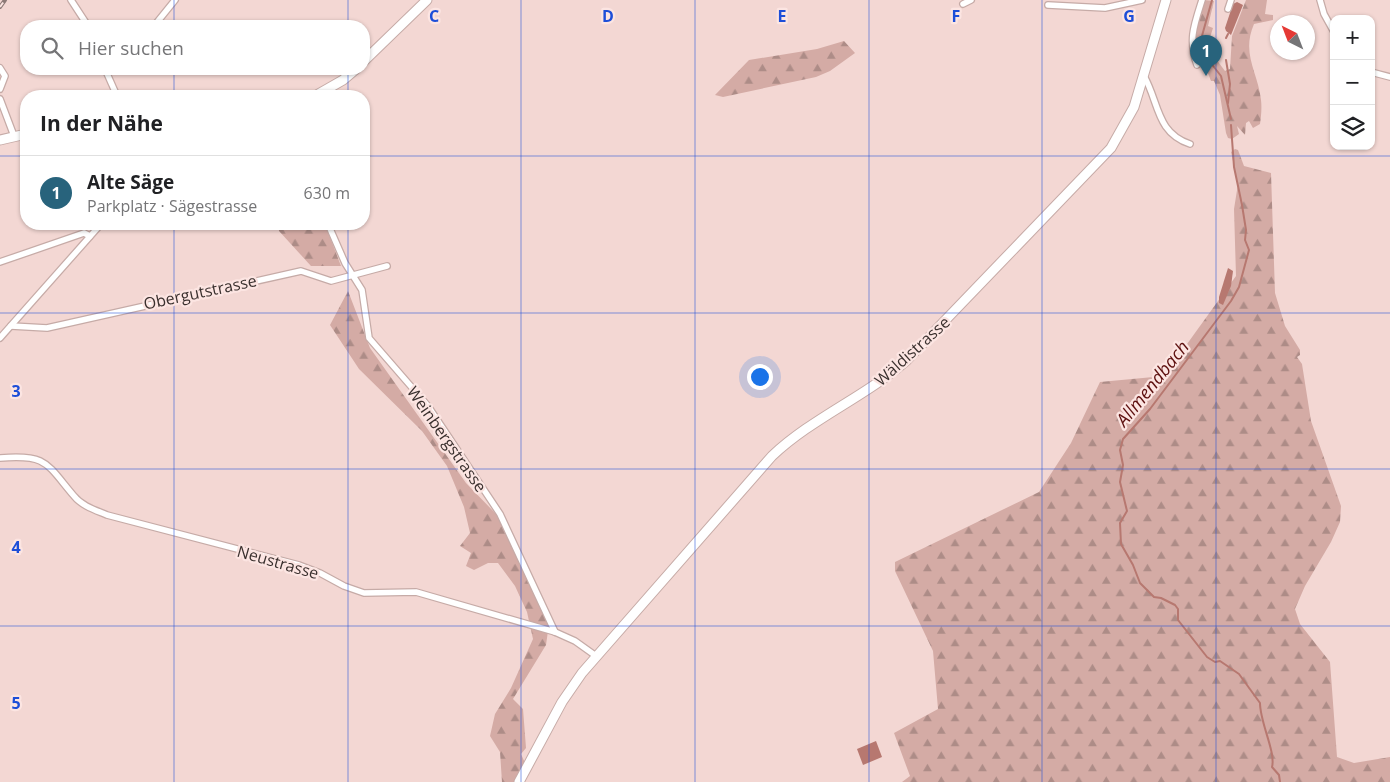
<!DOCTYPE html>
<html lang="de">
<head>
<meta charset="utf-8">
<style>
  body { margin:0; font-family:"Open Sans",sans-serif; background:#f2f2f2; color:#202124 }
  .controls { position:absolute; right:15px; top:15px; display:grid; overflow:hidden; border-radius:10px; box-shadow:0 1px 4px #0004 }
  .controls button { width:45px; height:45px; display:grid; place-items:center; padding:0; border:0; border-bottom:1px solid #e0e0e0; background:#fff; color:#202124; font:25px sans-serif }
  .compass { position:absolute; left:1270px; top:15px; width:45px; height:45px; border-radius:50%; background:#fff; box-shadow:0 1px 4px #0004; rotate:318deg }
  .you { position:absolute; left:759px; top:376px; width:18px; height:18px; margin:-12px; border:4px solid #fff; border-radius:50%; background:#1a73e8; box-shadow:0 0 0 8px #1a73e833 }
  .badge { display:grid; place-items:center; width:32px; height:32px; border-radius:50%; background:#28637c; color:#fff; font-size:16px; font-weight:700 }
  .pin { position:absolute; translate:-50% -41px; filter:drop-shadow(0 1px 2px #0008) }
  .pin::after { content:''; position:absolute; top:26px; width:18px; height:15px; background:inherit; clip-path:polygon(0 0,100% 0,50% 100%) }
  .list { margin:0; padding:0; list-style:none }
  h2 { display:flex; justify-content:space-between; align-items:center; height:65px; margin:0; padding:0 20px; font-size:21px }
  h2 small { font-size:16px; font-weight:400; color:#757577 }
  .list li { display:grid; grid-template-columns:32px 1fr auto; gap:15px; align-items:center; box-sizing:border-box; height:75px; padding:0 20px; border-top:1px solid #e0e0e0 }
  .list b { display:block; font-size:19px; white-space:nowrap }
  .list p { margin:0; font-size:16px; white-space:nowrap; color:#757577 }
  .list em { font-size:16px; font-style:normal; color:#757577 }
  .icon { flex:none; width:28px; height:28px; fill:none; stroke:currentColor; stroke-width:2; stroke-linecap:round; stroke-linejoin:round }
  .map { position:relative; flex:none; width:1390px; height:782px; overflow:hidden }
  .search { position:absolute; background:#fff; box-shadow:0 1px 4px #0004; left:20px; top:20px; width:350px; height:55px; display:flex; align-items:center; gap:12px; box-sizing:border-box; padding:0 18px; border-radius:20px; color:#757577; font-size:19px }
  .panel { position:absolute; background:#fff; box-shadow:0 1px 4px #0004; left:20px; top:90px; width:350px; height:140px; border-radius:20px }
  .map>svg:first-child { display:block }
  .forest { fill:url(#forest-firs) }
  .water { fill:#b77870 }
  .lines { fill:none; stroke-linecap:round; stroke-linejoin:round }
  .stream { stroke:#b77870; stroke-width:2 }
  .minor-casing { stroke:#c6aba7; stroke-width:8 }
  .primary-casing { stroke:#c6aba7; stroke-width:11 }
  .minor { stroke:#fff; stroke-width:5.5 }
  .primary { stroke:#fff; stroke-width:9 }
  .rail-casing { stroke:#8c7a77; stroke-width:4 }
  .rail { stroke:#fce5e2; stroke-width:2; stroke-dasharray:5.5; stroke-linecap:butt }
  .grid { fill:none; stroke:#1d4ed8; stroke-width:1; stroke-opacity:0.55 }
  .labels { text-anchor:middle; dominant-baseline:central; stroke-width:4.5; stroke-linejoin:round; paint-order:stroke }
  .street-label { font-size:16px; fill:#3a302e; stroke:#fce5e2 }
  .water-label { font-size:18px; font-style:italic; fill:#5d0f0e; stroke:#fce5e2 }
  .grid-label { font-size:16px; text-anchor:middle; font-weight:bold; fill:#1d4ed8; stroke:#fce5e2; stroke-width:4.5; stroke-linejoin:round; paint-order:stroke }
</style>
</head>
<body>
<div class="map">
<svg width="1390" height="782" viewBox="0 0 1390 782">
  <defs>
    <pattern id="forest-firs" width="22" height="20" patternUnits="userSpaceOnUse" patternTransform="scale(1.25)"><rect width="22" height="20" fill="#d4aba5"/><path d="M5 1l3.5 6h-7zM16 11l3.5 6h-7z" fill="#ad8c87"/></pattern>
  </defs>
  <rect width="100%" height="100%" fill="#f3d7d3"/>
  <g class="forest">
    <path d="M1204,0L1214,1L1208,26L1213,28L1207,47L1225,71L1230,69L1232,36L1246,0H1267L1265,14L1273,15V20L1254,24C1241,54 1258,72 1261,100C1262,108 1261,117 1260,124L1253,128L1249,121L1246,123L1245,135L1237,126L1239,134L1232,139L1228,138L1226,133L1220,95L1214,81H1211L1204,63L1197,61L1194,33Z"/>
    <path d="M844,41L855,53L830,71L816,77L723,97L715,95L749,60L817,49Z"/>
    <path d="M1235,149L1238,150L1244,166L1271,173L1275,293L1285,326L1300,350V355L1297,357L1302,364L1311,421L1341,506L1340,522L1331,542L1305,586L1295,609L1300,624L1330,662L1337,757L1354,763L1390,757V782H902L910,776L894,733L938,709L933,651L895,571V562L1039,492L1071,443L1100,382L1164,376L1236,276L1234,209L1238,184L1231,152Z"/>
    <path d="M278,224H325L341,266H311L279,231Z"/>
    <path d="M348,291L370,348L466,483L497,515L549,624L546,645L513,699L523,709L526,748L521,754L525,763L515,782H502L500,752L490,736L495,714L511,688L533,639L527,612L515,586L498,563H488L474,570L466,566L471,553L460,546L470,533L464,507L447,466L422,431L359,369L330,325Z"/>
  </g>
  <g class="water">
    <path d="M1237,2L1243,5L1231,35L1226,31L1225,28L1233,4Z"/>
    <path d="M1228,268L1233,271L1231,286L1223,305L1219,303V297Z"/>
    <path d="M876,741L882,757L863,765L857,749Z"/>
  </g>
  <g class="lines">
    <g class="stream">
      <path d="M1226,38L1228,34"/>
      <path d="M1206,59L1200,43L1212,0"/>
      <path d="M1226,60L1230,84L1228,103"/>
      <path d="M1210,62L1221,76L1231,119"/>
      <path d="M1231,125L1234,167L1242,205L1246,230L1245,240L1249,250L1239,287L1231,301L1150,409L1123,439L1120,450L1123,465L1120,482L1127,511L1120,523L1121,544L1133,565L1140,583L1154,597L1161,598L1175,605L1178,609V620L1207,657L1215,662L1220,661L1239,674L1260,703C1260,723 1276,752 1272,767L1279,775L1280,782"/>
    </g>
    <defs>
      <g id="minor">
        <path d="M71,0L88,26"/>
        <path d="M1320,0L1324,14L1334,32"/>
        <path d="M963,4L971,0"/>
        <path d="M1048,5L1105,8L1142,0"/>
        <path d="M1228,9L1231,0"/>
        <path d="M154,26L175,0"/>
        <path d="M1197,65C1188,40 1194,25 1202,0"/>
        <path d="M0,68L5,76L0,89"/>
        <path d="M105,69L117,96"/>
        <path d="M1371,72L1390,77"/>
        <path d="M1144,76C1159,102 1156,133 1190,144"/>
        <path d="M0,99L14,136"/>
        <path d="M328,224L345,263L362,290L369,338L428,406L500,514L555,632"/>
        <path d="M0,262L84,233L90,236"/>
        <path d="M11,326L47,328L301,271L331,281L387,266"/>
        <path d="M0,338L101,224"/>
        <path d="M0,458C47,454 46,463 74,496C82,506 95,510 107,515L299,565L320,573L344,586L364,593L416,592L555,632L575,641L596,656"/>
      </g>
      <g id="primary">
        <path d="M364,61L427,0"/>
        <path d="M315,96L343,80L356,69"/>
        <path d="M0,140L26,134"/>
        <path d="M519,782L562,702L582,673L772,456C812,418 865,397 907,360L1111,148L1134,107L1166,0"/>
      </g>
    </defs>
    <use href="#minor" class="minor-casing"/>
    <use href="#primary" class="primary-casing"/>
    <use href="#minor" class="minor"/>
    <use href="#primary" class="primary"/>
    <defs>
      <path id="rail" d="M0,7L5,0"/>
    </defs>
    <use href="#rail" class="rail-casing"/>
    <use href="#rail" class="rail"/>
  </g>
  <path class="grid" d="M174,0V26M348,0V26M521,0V782M695,0V782M869,0V782M1042,0V782M1216,0V782M174,69V96M348,69V96M0,156H26M364,156H1390M174,224V782M348,224V782M0,313H1390M0,469H1390M0,626H1390"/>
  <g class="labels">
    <g class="street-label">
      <text transform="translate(200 292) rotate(-12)">Obergutstrasse</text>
      <text transform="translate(912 351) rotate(-42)">Wäldistrasse</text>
      <text transform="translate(447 439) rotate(55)">Weinbergstrasse</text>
      <text transform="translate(278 562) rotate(16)">Neustrasse</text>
    </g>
    <g class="water-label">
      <text transform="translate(1152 383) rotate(-51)">Allmendbach</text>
    </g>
  </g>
  <g class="grid-label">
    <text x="434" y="22">C</text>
    <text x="608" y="22">D</text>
    <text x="782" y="22">E</text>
    <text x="956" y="22">F</text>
    <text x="1129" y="22">G</text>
    <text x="16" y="397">3</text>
    <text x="16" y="553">4</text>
    <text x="16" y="709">5</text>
  </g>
</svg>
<div class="controls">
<button>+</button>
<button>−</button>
<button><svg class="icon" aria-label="layers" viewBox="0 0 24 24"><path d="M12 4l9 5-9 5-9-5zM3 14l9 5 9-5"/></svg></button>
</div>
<svg class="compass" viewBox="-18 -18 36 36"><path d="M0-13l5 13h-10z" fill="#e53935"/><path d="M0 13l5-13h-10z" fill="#757577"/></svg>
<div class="you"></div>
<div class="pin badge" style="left:1206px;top:76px">1</div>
<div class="search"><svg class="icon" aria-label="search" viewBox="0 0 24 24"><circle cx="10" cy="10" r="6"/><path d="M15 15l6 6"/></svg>Hier suchen</div>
<section class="panel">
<h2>In der Nähe<small></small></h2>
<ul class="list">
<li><span class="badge">1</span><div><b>Alte Säge</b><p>Parkplatz · Sägestrasse</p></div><em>630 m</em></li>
</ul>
</section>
</div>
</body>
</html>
